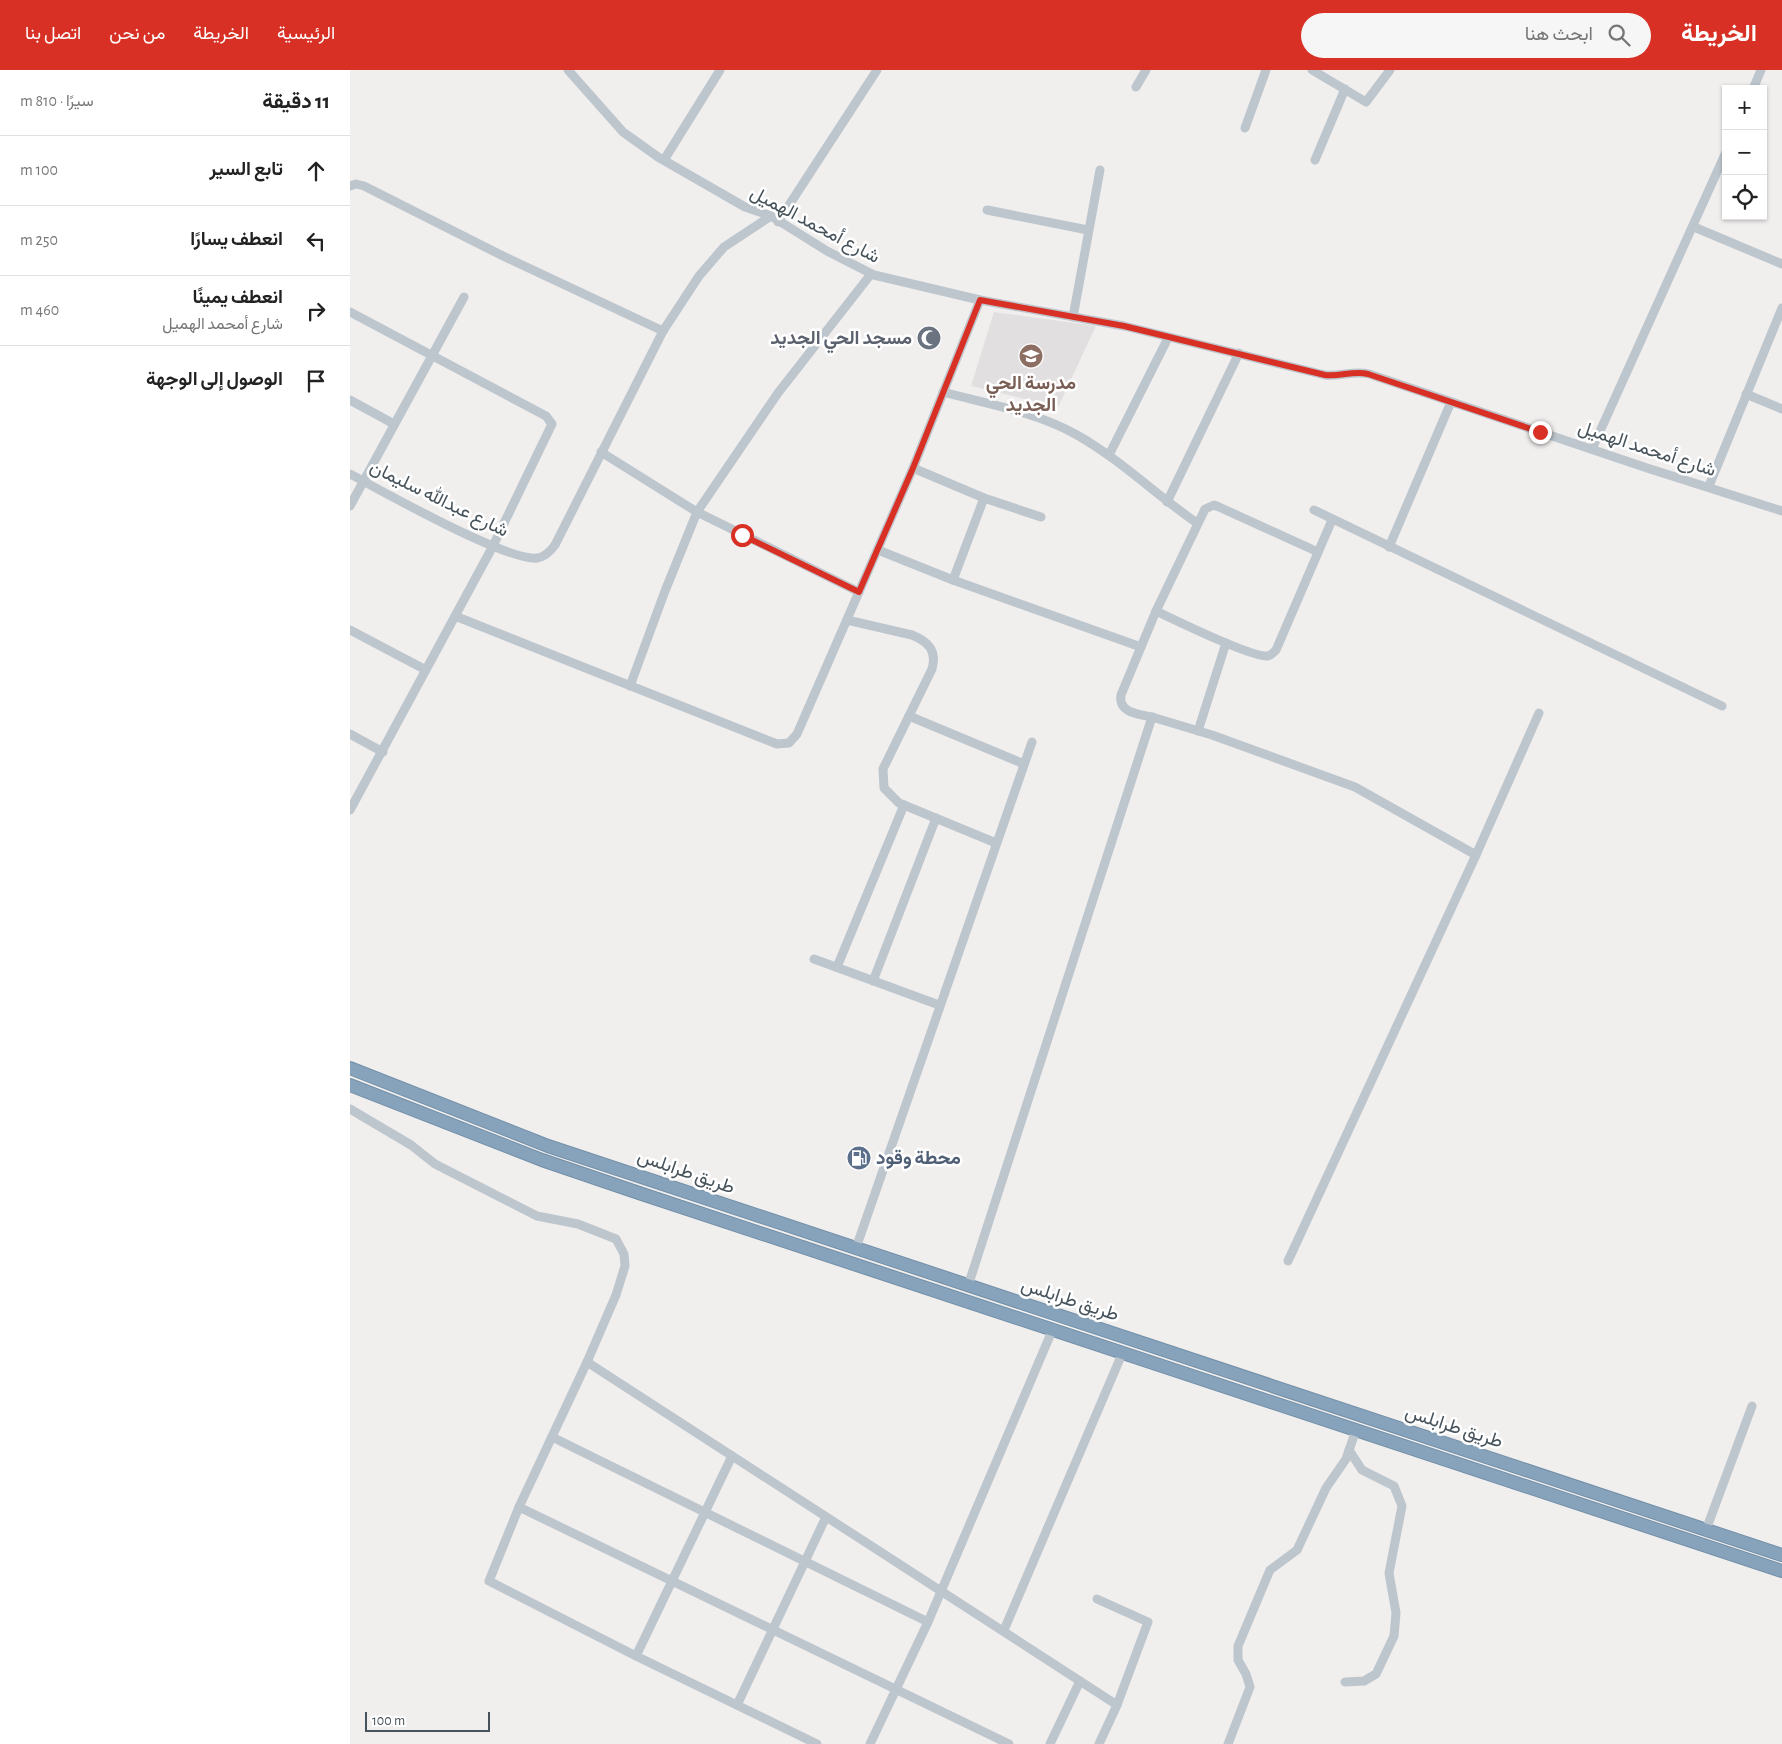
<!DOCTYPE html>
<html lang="ar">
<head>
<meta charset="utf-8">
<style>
  body { margin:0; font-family:"Alegreya Sans",Vazirmatn,sans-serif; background:#f6f6f6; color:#222; direction:rtl }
  .controls { position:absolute; right:15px; top:15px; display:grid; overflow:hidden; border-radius:0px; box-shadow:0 1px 4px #0004 }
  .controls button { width:45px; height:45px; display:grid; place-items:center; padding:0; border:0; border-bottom:1px solid #e0e0e0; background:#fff; color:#222; font:25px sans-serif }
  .scale { position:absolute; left:15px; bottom:12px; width:125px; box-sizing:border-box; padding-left:5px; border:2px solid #47535b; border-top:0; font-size:14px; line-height:18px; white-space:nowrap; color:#47535b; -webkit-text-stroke:4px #fff; paint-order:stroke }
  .stop { position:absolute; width:15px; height:15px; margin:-11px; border:4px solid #d93025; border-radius:50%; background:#fff }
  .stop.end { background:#d93025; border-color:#fff; box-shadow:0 1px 5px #0008 }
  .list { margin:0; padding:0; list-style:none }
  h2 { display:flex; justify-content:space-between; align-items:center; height:65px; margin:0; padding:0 20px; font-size:21px }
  h2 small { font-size:16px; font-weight:400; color:#767676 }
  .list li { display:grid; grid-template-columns:32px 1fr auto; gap:15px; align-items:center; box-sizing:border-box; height:70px; padding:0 20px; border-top:1px solid #e0e0e0 }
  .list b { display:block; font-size:19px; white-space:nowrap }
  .list p { margin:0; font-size:16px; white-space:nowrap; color:#767676 }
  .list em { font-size:16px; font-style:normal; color:#767676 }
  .icon { flex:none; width:28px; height:28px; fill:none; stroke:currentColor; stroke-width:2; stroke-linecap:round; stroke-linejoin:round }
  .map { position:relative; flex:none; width:1432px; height:1674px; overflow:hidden; direction:ltr }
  header { display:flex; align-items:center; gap:30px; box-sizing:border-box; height:70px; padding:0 25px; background:#d93025; color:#fff }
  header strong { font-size:24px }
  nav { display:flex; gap:28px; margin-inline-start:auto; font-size:18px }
  .search { width:350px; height:45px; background:#f6f6f6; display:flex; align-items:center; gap:12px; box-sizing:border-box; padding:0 18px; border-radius:28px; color:#767676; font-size:19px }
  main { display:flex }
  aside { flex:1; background:#fff }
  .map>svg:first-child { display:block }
  .education { fill:#e2dfe0 }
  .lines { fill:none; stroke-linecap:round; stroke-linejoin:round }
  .highway-casing { stroke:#728fa8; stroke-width:14 }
  .minor { stroke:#bdc6cd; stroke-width:9 }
  .highway { stroke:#87a3bc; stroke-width:12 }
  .route { stroke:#d93025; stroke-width:6 }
  .labels { text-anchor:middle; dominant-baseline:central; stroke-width:5; stroke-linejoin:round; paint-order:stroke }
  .street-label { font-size:19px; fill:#47535b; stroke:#fff }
  .worship-label { font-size:19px; font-weight:bold; fill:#5b616d; stroke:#fff; text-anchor:end }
  .education-label { font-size:19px; font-weight:bold; fill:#785e54; stroke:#fff }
  .service-label { font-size:19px; font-weight:bold; fill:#4e5e75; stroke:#fff; text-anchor:start }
</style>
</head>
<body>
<header>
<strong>الخريطة</strong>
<div class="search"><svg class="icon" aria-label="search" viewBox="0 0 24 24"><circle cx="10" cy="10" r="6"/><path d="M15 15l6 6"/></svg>ابحث هنا</div>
<nav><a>الرئيسية</a><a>الخريطة</a><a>من نحن</a><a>اتصل بنا</a></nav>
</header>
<main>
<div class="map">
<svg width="1432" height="1674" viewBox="0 0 1432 1674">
  <rect width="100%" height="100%" fill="#f1eeee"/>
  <path class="education" d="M644,242L746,256L708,337L621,316Z"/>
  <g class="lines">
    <defs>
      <g id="highway">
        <path d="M0,998L198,1076L1432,1485"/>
        <path d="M0,1015L192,1090L289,1123L1432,1501"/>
      </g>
    </defs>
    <use href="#highway" class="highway-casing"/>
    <g class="minor">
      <path d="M218,0L273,62L308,87L395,137L421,146L477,181L524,205L630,230L774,256L975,305C990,307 1004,300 1019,304L1297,398L1432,441"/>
      <path d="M962,0L1016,32L1040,0"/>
      <path d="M786,17L796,0"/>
      <path d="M1403,19L1411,0"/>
      <path d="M895,58L916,0"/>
      <path d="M314,90L370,0"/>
      <path d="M965,90L995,19"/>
      <path d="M0,116L6,114L14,116L155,187L313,261"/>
      <path d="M637,140L738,160"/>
      <path d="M428,152L527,0"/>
      <path d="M1344,157L1432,194"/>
      <path d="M0,242L196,346L202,354L143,476L0,740"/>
      <path d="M723,247L750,100"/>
      <path d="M593,322C638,334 686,342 727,365C771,390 806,425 847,453"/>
      <path d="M1396,324L1432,339"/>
      <path d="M0,330L44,354"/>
      <path d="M1242,379L1376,82"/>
      <path d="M251,382L347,442L509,522"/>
      <path d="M759,385L818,268"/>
      <path d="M563,398L634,428L691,447"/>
      <path d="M0,404C32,421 158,492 187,488C195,487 200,482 205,475L313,261L349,206L374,177L421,146"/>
      <path d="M1359,416L1432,238"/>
      <path d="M817,432L889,283"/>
      <path d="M0,436L114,227"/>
      <path d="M964,440L1372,636"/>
      <path d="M1039,477L1101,332"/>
      <path d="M528,480L603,510L791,577"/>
      <path d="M603,510L634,428"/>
      <path d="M806,541C825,550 900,587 917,586C921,586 923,583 926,580L982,450"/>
      <path d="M105,546L427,674L439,673L447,664L563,398L630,230"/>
      <path d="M497,550L562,565C579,572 587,581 582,599L533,699L534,718L549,733L646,773"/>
      <path d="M0,560L76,600"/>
      <path d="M280,616L315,521L347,442L428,323L521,204"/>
      <path d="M559,646L674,694"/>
      <path d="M802,647C789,644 768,643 771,625L806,541L855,439L864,435L869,437L968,482"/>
      <path d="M848,661L876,573"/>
      <path d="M0,664L33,682"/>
      <path d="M1126,785L1189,643"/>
      <path d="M464,889L589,935"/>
      <path d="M487,897L554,735"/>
      <path d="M523,911L586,748"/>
      <path d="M0,1039L61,1075L85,1094L187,1146L228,1154L266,1169L274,1184L275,1196L266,1225L237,1292"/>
      <path d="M506,1178L682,672"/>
      <path d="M618,1216L802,647L862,665L1005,717L1126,785L938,1191"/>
      <path d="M202,1367L578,1552"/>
      <path d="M169,1437L659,1674"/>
      <path d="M1356,1460L1402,1336"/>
      <path d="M747,1529L798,1552L767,1635"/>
      <path d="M654,1560L772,1284"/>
      <path d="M286,1586L382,1386"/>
      <path d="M995,1612L1014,1611L1026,1604L1044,1566L1046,1543L1039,1503L1052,1436L1044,1416L1012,1400L999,1380"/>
      <path d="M387,1635L476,1447"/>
      <path d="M467,1674L286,1586L139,1511L169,1437L237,1292L767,1635L749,1674"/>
      <path d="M520,1674L578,1552L702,1261"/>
      <path d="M700,1674L730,1611"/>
      <path d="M878,1674L900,1617L896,1604L888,1590V1576L920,1500L947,1480L976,1418L996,1389L1006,1360"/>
    </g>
    <use href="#highway" class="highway"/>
  </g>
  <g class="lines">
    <path class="route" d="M392,465L509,522L563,398L630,230L774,256L975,305C990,307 1004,300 1018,304L1190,362"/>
  </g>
  <defs>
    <symbol id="mosque-disc" viewBox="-11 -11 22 22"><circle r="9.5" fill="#6b7280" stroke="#fff"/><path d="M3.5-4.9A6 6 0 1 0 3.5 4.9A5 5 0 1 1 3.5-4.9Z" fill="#fff"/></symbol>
    <symbol id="school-disc" viewBox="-11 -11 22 22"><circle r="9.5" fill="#8d6e63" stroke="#fff"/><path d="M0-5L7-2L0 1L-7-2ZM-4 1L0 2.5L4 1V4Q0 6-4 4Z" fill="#fff"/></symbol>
    <symbol id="fuel-disc" viewBox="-11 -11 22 22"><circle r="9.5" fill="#5c6f8a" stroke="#fff"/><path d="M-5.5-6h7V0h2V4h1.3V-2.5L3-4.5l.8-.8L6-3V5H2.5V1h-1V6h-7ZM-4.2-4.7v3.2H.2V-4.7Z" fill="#fff"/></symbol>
  </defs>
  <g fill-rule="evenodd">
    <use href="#mosque-disc" x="565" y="254" width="28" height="28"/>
    <use href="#school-disc" x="667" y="272" width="28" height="28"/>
    <use href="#fuel-disc" x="495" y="1074" width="28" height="28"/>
  </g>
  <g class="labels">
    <g class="street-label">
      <text transform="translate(465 155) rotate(28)">شارع أمحمد الهميل</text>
      <text transform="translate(1297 379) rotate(18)">شارع أمحمد الهميل</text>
      <text transform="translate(89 429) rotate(26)">شارع عبدالله سليمان</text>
      <text transform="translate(336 1102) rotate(19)">طريق طرابلس</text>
      <text transform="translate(720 1230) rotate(18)">طريق طرابلس</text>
      <text transform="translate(1104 1357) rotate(18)">طريق طرابلس</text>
    </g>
    <g class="worship-label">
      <text x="562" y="268">مسجد الحي الجديد</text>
    </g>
    <g class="education-label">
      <text x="681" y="313">مدرسة الحي<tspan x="681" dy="22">الجديد</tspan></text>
    </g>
    <g class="service-label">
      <text x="526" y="1088">محطة وقود</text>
    </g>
  </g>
</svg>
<div class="controls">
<button>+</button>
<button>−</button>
<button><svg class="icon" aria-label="locate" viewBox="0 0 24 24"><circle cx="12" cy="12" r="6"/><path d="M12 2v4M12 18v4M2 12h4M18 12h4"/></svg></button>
</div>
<div class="scale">100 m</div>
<div class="stop" style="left:392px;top:465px"></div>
<div class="stop end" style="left:1190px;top:362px"></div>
</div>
<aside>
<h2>11 دقيقة<small>سيرًا · 810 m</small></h2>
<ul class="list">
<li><svg class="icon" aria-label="ahead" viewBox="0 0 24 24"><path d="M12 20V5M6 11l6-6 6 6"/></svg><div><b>تابع السير</b></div><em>100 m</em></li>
<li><svg class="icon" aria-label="left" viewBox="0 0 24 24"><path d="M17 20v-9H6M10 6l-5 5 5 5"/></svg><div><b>انعطف يسارًا</b></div><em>250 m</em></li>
<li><svg class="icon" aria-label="right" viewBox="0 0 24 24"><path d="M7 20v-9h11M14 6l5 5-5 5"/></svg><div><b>انعطف يمينًا</b><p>شارع أمحمد الهميل</p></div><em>460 m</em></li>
<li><svg class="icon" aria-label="arrive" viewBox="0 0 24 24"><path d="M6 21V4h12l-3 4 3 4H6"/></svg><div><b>الوصول إلى الوجهة</b></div></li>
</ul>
</aside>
</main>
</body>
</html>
